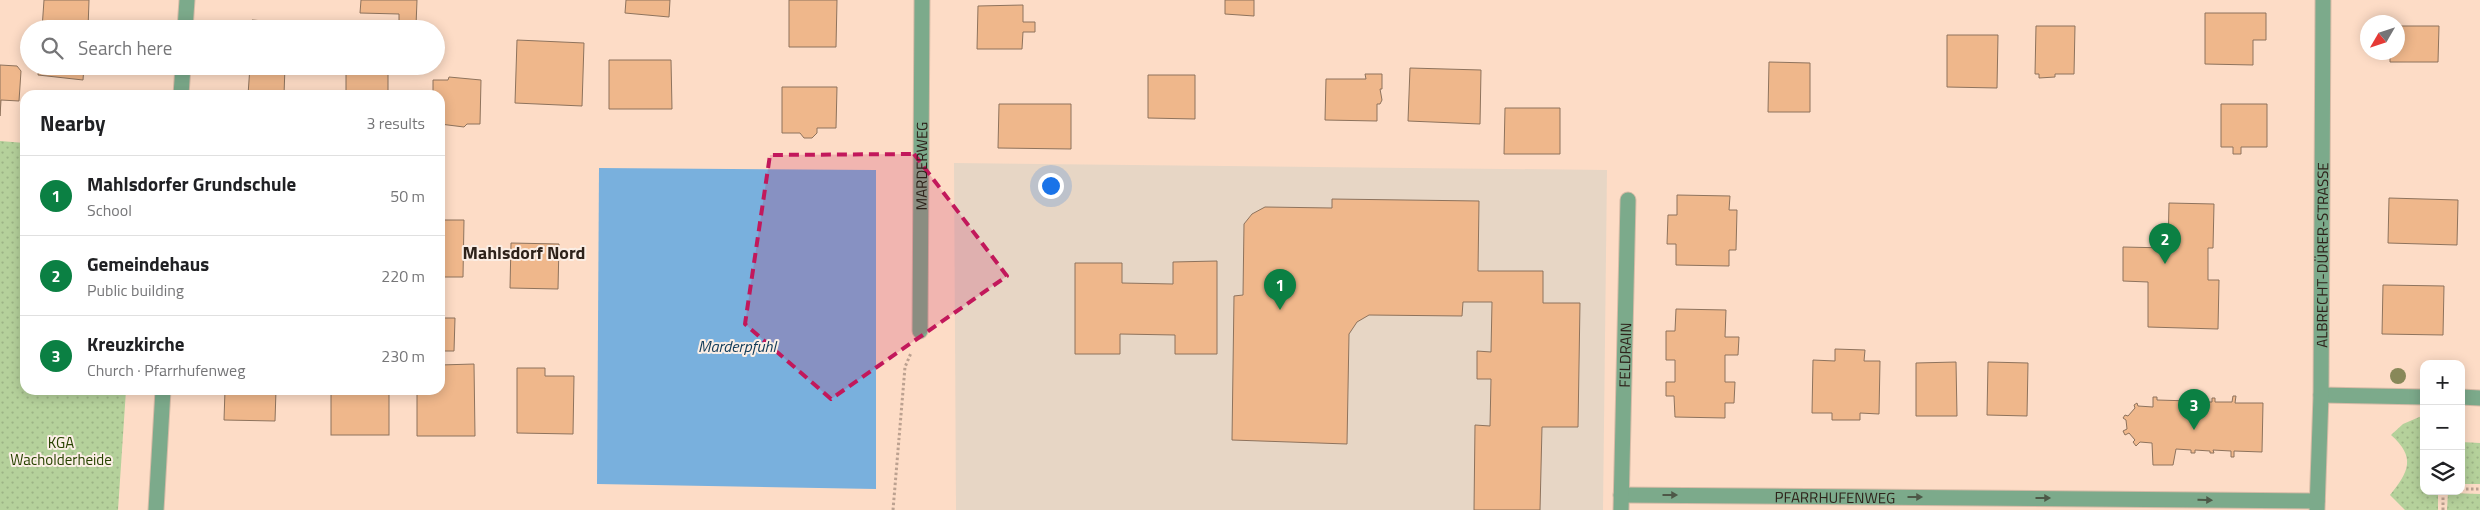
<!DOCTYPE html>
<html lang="en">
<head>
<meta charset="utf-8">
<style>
  body { margin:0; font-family:"Titillium Web",sans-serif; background:#f2f2f2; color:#202124 }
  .controls { position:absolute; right:15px; bottom:15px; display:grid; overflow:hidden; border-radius:10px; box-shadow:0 2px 12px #0003 }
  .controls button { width:45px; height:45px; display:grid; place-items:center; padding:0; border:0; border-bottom:1px solid #e0e0e0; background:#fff; color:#202124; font:25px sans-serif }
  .compass { position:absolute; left:2360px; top:15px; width:45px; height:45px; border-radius:50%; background:#fff; box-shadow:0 2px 12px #0003; rotate:231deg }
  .you { position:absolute; left:1050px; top:185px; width:18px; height:18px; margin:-12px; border:4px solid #fff; border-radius:50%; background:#1a73e8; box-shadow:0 0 0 8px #1a73e833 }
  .badge { display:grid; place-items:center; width:32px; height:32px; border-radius:50%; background:#0b8043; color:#fff; font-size:16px; font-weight:700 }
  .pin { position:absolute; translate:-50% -41px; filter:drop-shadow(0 1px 2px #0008) }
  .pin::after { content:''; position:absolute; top:26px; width:18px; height:15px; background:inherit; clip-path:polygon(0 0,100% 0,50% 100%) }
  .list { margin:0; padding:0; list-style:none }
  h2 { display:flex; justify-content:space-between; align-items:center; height:65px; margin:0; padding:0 20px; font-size:21px }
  h2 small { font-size:16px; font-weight:400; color:#757577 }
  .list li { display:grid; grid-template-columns:32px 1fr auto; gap:15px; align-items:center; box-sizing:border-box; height:80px; padding:0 20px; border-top:1px solid #e0e0e0 }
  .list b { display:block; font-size:19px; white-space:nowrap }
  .list p { margin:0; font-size:16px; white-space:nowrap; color:#757577 }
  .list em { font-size:16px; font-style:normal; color:#757577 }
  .icon { flex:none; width:28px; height:28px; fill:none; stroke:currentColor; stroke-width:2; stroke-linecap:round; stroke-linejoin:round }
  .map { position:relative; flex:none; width:2480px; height:510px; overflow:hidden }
  .search { position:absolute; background:#fff; box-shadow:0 2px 12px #0003; left:20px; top:20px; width:425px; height:55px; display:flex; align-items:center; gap:12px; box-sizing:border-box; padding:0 18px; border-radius:28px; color:#757577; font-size:19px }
  .panel { position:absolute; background:#fff; box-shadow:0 2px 12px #0003; left:20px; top:90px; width:425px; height:305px; border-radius:15px }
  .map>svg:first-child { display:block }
  .education { fill:#e7d6c5 }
  .grass { fill:url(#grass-dots) }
  .water { fill:#79b0dd }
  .building { fill:#efb78b; stroke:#8e735d }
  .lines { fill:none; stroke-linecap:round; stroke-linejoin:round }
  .minor-casing { stroke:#d8bba7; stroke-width:17 }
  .path { stroke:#bca190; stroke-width:3; stroke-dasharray:2.5 2.5; stroke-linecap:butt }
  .minor { stroke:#7caa8b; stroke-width:15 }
  .tree { fill:#888859 }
  .oneway { fill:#4d5847 }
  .marked { fill:#c2185b; fill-opacity:0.2; stroke:#c2185b; stroke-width:4; stroke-dasharray:10 6; stroke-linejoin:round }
  .labels { text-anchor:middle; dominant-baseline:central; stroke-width:4; stroke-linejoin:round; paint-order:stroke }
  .street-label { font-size:15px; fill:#2e221a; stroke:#fbeee5 }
  .park-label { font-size:15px; fill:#284300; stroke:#fbeee5 }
  .water-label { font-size:16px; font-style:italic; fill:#0f3a58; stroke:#fbeee5 }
  .quarter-label { font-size:18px; font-weight:bold; fill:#2e221a; stroke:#fbeee5 }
</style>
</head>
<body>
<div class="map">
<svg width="2480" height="510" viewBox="0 0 2480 510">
  <defs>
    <pattern id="grass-dots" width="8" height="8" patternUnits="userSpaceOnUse" patternTransform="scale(1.25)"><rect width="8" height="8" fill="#b5d19b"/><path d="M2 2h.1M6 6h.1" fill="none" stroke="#9cb385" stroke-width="1.8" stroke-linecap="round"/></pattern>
  </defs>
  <rect width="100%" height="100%" fill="#fddcc6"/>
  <path class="education" d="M954,163L1607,170L1603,510H956Z"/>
  <g class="grass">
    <path d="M0,141L25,143V390H126L118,510H0Z"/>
    <path d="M2424,415V491H2438V510H2405L2390,495C2409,472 2416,457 2391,435L2403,424Z"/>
    <path d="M2461,442L2480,443V484H2461Z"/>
    <path d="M2448,493L2480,494V510H2447Z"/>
  </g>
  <path class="water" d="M599,168L876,170V489L597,484Z"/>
  <g class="building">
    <path d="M44,0H89L88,29H42Z"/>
    <path d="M361,0H417L416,26H399V14L360,13Z"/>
    <path d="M626,0H670L669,17L625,13Z"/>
    <path d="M789,0H837L836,47H789Z"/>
    <path d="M1225,0H1254V16L1225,14Z"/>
    <path d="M1023,5V22H1035V32H1023L1022,49H977L978,6Z"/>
    <path d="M2205,13H2266V40H2253V65L2205,64Z"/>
    <path d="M252,20L288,23V29H252Z"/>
    <path d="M2036,26H2075L2074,74H2055V77L2039,78V74H2035Z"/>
    <path d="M2398,26H2439L2438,62H2390V52H2398Z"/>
    <path d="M1947,35H1998L1997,88L1947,87Z"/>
    <path d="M517,40L584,43L582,106L515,103Z"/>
    <path d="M609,60H671L672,109H609Z"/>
    <path d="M1769,62L1810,63V112H1768Z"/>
    <path d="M0,65L17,66L21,71L19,101L1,100L0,116Z"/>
    <path d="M39,66H84L83,80L38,75Z"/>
    <path d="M250,66H285L284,95H248Z"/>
    <rect x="346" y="66" width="42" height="29"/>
    <path d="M1410,68L1481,70L1480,124L1408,121Z"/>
    <path d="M1365,74H1382V89H1380L1382,100L1380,104H1377V121L1325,120L1326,79H1366Z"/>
    <path d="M1148,75H1195V119L1148,118Z"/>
    <path d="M449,77L481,80L480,124H467L464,127L440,124V95H433V80H448Z"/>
    <path d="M782,87H837L836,128H817V133L812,138H804L800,133H782Z"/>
    <path d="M999,104H1071V149L998,148Z"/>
    <path d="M2221,104H2267V147H2241V154H2233V147H2221Z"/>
    <path d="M1505,108H1560V154H1504Z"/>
    <path d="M1677,195L1730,196L1729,210H1737L1736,250H1729V266L1676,265V244H1667L1668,215H1677Z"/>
    <path d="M2389,198L2458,200L2457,245L2388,243Z"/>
    <path d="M1332,199L1479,201L1478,271H1543V303H1580L1578,427H1542L1540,510H1474L1475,425L1490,426L1491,379H1477V351L1491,352L1492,302H1463L1462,316L1369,315L1357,322L1349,334L1347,444L1232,440L1234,296L1243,295L1244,224L1252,214L1265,207L1332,208Z"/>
    <path d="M2169,203L2214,204L2213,248H2208V280H2219L2218,329L2148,327V282L2123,281V247L2168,248Z"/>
    <path d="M440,220H464L463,277H440Z"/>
    <path d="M511,243L559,244L558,289L510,288Z"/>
    <path d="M1217,261V354H1175V335L1120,334V354H1075V263H1122V283L1173,284V262Z"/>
    <path d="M2383,285L2444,286L2443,335L2382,334Z"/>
    <path d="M1676,309L1726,310L1725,337H1739L1738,355H1725V382H1735L1734,403H1725V418L1675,417L1674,396H1666V382H1675V360H1666V331H1675Z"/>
    <path d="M440,318H455L454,351H440Z"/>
    <path d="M1835,349L1865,350L1864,361H1880L1879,414L1860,413V420H1832V413H1812L1813,360L1835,361Z"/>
    <path d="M1956,362L1957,416H1916V363Z"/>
    <path d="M1988,362L2028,363L2027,416L1987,415Z"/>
    <path d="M474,364L475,436H417V390H440V365Z"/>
    <path d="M517,368H545V376H574L573,434L517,433Z"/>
    <path d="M225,390H276L275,421L224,420Z"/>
    <rect x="331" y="390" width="58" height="45"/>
    <path d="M2233,396H2236L2235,403H2263L2262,452L2234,451V457H2231V451L2213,450L2214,453H2210V451L2195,450V453H2191V450L2176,449L2173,465H2153L2152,443L2140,442L2136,446L2133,442L2135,440L2129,433L2125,435L2123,431L2127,429L2126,420L2123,418L2125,415L2128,416L2135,408L2134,405L2137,403L2138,406L2153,407V397H2157V400L2191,401V398H2195V402H2212V398H2215V402H2232Z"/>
  </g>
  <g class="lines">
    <defs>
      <g id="minor">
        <path d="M185,29L187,0"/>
        <path d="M181,95L183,66"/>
        <path id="s1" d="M920,331L922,0"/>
        <path d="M2321,395L2424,397"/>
        <path d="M2461,397L2480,398"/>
        <path id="s2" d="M1621,495L2317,501"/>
        <path d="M156,510L163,390"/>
        <path id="s3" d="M1621,510L1628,200"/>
        <path id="s4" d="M2317,510L2321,395L2323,0"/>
      </g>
    </defs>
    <use href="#minor" class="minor-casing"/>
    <g class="path">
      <path d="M2461,489H2480"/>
      <path d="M893,510L905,367L911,353"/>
      <path d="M2443,510V491"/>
    </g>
    <use href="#minor" class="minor"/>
  </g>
  <circle class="tree" cx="2398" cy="376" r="8"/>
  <defs><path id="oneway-solid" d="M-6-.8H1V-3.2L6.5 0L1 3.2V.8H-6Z" transform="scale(1.25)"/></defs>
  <g class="oneway">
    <use href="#oneway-solid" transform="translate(1670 495)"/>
    <use href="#oneway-solid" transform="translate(1915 497)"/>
    <use href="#oneway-solid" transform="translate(2043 498)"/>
    <use href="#oneway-solid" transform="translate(2205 500) rotate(1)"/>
  </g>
  <path class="marked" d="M914,154L1007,276L831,399L745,324L770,155Z"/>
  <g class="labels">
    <g class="street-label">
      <text stroke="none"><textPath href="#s1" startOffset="165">MARDERWEG</textPath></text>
      <text stroke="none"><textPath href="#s4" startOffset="255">ALBRECHT-DÜRER-STRASSE</textPath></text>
      <text stroke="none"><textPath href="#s3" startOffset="155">FELDRAIN</textPath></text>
      <text stroke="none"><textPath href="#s2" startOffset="214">PFARRHUFENWEG</textPath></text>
    </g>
    <g class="park-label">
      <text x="61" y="442">KGA<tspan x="61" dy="17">Wacholderheide</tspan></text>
    </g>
    <g class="water-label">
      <text x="737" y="346">Marderpfuhl</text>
    </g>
    <g class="quarter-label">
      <text x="524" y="252">Mahlsdorf Nord</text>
    </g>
  </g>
</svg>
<div class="controls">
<button>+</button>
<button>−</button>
<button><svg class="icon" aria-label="layers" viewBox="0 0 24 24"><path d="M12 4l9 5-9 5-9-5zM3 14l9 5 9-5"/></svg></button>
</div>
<svg class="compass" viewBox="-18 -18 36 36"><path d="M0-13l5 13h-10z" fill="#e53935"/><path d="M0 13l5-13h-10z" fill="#757577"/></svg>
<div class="you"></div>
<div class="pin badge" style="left:1280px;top:310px">1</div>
<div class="pin badge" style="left:2165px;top:264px">2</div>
<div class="pin badge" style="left:2194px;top:430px">3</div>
<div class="search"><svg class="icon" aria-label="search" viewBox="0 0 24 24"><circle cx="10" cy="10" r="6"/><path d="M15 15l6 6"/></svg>Search here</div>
<section class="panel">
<h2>Nearby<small>3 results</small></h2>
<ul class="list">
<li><span class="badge">1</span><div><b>Mahlsdorfer Grundschule</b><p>School</p></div><em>50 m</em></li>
<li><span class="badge">2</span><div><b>Gemeindehaus</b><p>Public building</p></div><em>220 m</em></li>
<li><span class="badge">3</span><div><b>Kreuzkirche</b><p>Church · Pfarrhufenweg</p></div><em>230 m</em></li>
</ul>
</section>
</div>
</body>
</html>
